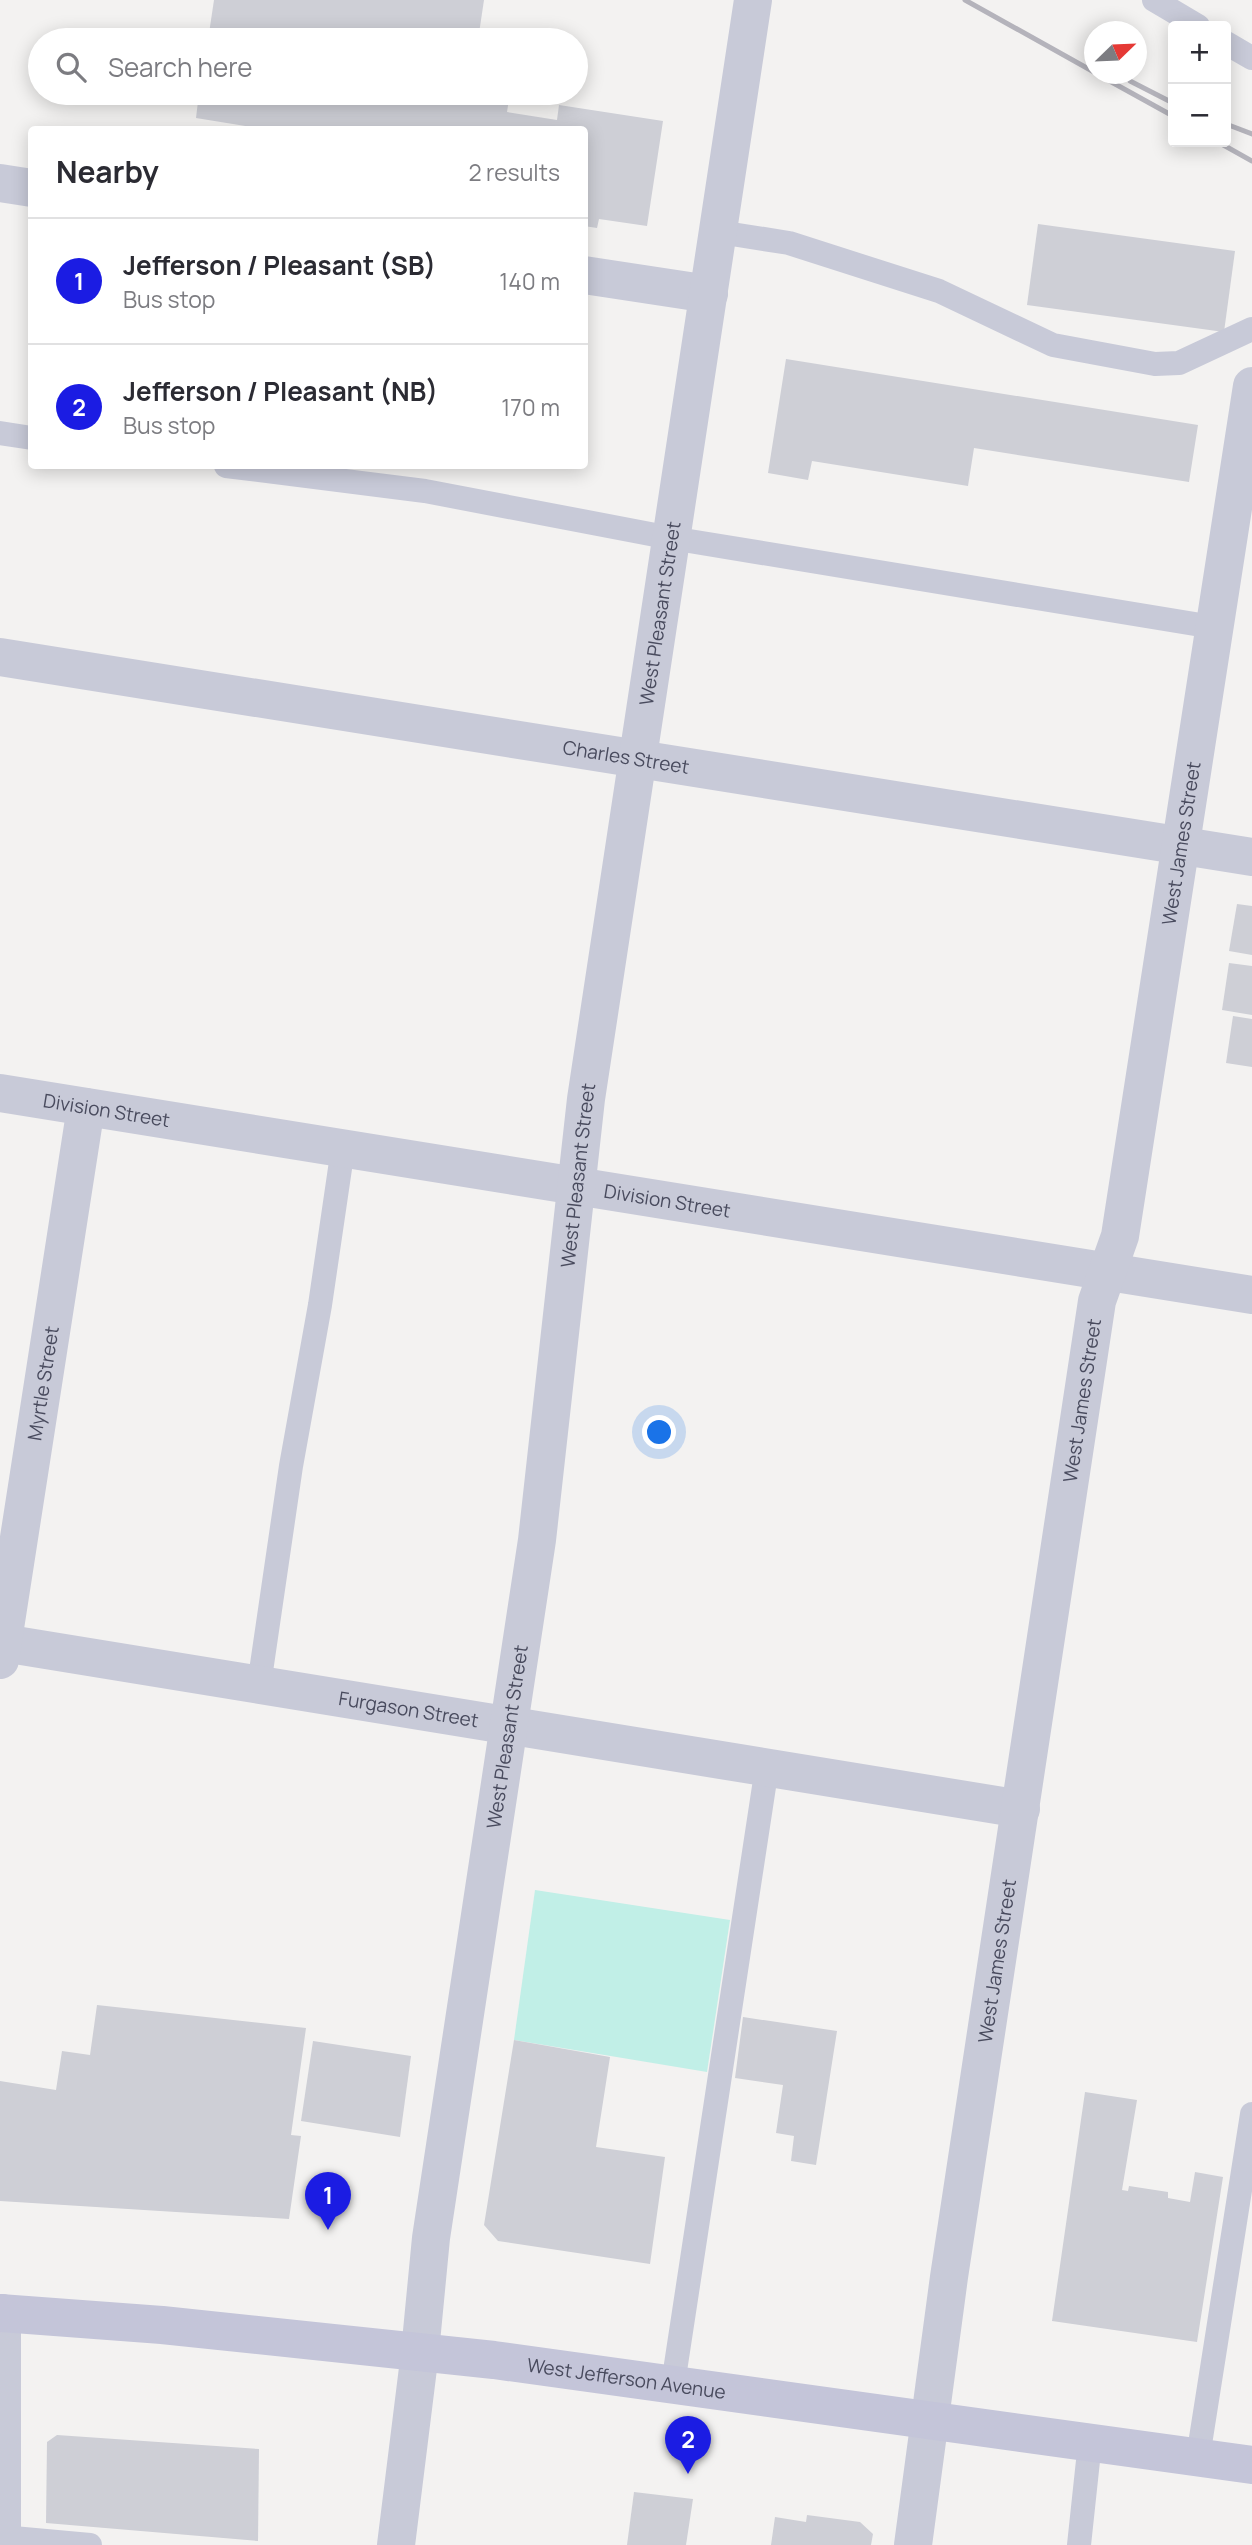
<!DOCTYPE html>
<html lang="en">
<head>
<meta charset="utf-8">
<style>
  body { margin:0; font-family:Manrope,sans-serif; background:#f7f7f7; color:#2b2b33 }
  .controls { position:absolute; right:21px; top:21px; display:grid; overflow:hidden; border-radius:7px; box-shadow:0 4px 18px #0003 }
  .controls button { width:63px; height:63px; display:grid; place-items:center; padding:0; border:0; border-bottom:2px solid #e1e1e2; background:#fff; color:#2b2b33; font:35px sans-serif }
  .compass { position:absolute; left:1084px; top:21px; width:63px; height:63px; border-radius:50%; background:#fff; box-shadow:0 4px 18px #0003; rotate:67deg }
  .you { position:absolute; left:660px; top:1433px; width:24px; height:24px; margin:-18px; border:5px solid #fff; border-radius:50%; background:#1a73e8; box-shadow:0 0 0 10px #1a73e833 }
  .badge { display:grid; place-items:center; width:46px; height:46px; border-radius:50%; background:#1b1ce3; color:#fff; font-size:23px; font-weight:700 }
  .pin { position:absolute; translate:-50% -58px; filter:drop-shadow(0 2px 4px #0008) }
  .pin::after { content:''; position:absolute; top:37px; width:24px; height:21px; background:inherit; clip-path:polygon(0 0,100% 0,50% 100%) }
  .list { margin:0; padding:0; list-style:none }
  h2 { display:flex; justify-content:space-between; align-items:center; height:91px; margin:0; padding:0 28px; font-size:30px }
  h2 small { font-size:23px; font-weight:400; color:#7c7c81 }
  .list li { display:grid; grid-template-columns:46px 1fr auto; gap:21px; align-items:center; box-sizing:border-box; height:126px; padding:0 28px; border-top:2px solid #e1e1e2 }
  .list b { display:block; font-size:26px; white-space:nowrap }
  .list p { margin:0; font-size:23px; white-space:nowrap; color:#7c7c81 }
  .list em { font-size:23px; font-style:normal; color:#7c7c81 }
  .icon { flex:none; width:38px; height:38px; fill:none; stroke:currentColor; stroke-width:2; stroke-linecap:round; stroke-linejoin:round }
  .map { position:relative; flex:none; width:1252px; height:2545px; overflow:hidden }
  .search { position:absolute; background:#fff; box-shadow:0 4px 18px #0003; left:28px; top:28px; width:560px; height:77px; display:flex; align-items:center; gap:18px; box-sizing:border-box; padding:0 24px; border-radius:38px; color:#7c7c81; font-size:26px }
  .panel { position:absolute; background:#fff; box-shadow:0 4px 18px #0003; left:28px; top:126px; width:560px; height:343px; border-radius:7px }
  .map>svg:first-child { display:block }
  .green { fill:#c1efe7 }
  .building { fill:#cecfd6 }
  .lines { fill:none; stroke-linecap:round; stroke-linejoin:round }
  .lane { stroke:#c8cad8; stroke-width:24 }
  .street { stroke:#c8cad8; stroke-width:38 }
  .secondary { stroke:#c4c5d9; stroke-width:38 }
  .rail { stroke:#b4b3bb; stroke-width:5 }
  .labels { text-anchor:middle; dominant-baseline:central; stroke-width:5; stroke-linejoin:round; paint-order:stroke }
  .street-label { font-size:19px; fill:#494b5e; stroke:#fff }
</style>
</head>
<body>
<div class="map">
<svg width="1252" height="2545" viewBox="0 0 1252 2545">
  <rect width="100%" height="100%" fill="#f3f2f1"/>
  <path class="green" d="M535,1890L730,1920L707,2072L514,2040Z"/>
  <g class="building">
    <path d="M214,0H484L478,40H208Z"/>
    <path d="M199,93H510L507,112L557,120L559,105L663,121L647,226L599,219L597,228L584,226V130H270L196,118Z"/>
    <path d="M1038,224L1235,251L1224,332L1027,305Z"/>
    <path d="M786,359L1198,425L1189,482L974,448L968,486L812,461L808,480L768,473Z"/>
    <path d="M1237,904L1252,906V955L1229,951Z"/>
    <path d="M1229,963L1252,966V1015L1222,1010Z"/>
    <path d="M1233,1016L1252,1019V1067L1226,1063Z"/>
    <path d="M97,2005L306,2028L291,2135L301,2136L289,2219L0,2201V2081L56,2090L62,2051L90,2055Z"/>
    <path d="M743,2017L837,2031L816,2165L791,2161L794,2136L776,2133L783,2085L735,2078Z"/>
    <path d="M514,2040L610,2057L596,2147L665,2157L650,2264L498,2241L484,2225Z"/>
    <path d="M313,2041L411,2056L400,2137L301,2121Z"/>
    <path d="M1085,2092L1137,2100L1122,2190L1128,2191L1129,2186L1168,2192V2198L1190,2202L1195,2172L1223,2177L1197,2342L1052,2321Z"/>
    <path d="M57,2435L259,2449L258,2541L46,2523L47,2442Z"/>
    <path d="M634,2492L693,2499L686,2545H627Z"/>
    <path d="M807,2515L860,2522L873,2534L871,2545H771L775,2517L806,2522Z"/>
  </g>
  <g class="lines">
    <g class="lane">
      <path d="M1154,0L1198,26"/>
      <path d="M1226,43L1252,58"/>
      <path d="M719,232L789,243L939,291L1053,345L1155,364L1179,363L1252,329"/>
      <path d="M0,433L32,438"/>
      <path d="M226,466L425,491L671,538L1213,627"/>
      <path d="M259,1685L291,1466L320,1305L343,1148"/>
      <path d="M673,2384L767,1767"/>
      <path d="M1198,2457L1252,2114"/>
      <path d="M2,2537L90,2545"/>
      <path d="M1079,2545L1090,2442"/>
    </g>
    <g class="street">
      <path d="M0,183L32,188"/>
      <path d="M584,275L709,294"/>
      <path id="s1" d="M0,657L1252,857"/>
      <path id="s2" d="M0,1093L1252,1295"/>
      <path id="s3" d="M3,1643L1021,1809"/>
      <path id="s4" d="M0,1660L86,1107"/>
      <path d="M2,2545V2313"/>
      <path id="s5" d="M396,2545L420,2352L431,2238L537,1540L586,1099L753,0"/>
      <path id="s6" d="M913,2545L949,2277L1097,1301L1120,1236L1252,386"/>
    </g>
    <path class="secondary" id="s7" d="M0,2313L162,2325L494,2360L1252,2465"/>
    <g class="rail">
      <path d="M965,0L1094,72"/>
      <path d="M1097,74L1173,116"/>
      <path d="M1130,81L1173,103"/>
      <path d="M1226,124L1252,134"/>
      <path d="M1218,142L1252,161"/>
    </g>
  </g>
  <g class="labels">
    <g class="street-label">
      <text stroke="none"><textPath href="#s5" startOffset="1950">West Pleasant Street</textPath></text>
      <text stroke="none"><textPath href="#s1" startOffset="634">Charles Street</textPath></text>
      <text stroke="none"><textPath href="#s6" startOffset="1724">West James Street</textPath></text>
      <text stroke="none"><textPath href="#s2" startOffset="108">Division Street</textPath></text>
      <text stroke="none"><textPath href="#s5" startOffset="1382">West Pleasant Street</textPath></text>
      <text stroke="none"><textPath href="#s2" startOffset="676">Division Street</textPath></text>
      <text stroke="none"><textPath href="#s4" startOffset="280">Myrtle Street</textPath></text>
      <text stroke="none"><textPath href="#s6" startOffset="1157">West James Street</textPath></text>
      <text stroke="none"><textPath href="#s3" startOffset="411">Furgason Street</textPath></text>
      <text stroke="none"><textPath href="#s5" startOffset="816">West Pleasant Street</textPath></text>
      <text stroke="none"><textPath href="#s6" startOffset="590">West James Street</textPath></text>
      <text stroke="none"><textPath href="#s7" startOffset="630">West Jefferson Avenue</textPath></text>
    </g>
  </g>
</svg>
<div class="controls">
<button>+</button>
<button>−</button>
</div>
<svg class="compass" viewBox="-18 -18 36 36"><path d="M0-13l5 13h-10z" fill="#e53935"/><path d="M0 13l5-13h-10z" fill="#7c7c81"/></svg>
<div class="you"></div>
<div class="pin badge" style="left:328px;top:2230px">1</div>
<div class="pin badge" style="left:688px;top:2474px">2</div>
<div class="search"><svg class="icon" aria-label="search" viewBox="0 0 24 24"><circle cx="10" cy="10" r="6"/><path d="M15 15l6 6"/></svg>Search here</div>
<section class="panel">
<h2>Nearby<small>2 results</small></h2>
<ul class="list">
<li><span class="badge">1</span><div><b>Jefferson / Pleasant (SB)</b><p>Bus stop</p></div><em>140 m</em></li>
<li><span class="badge">2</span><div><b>Jefferson / Pleasant (NB)</b><p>Bus stop</p></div><em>170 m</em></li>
</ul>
</section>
</div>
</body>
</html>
